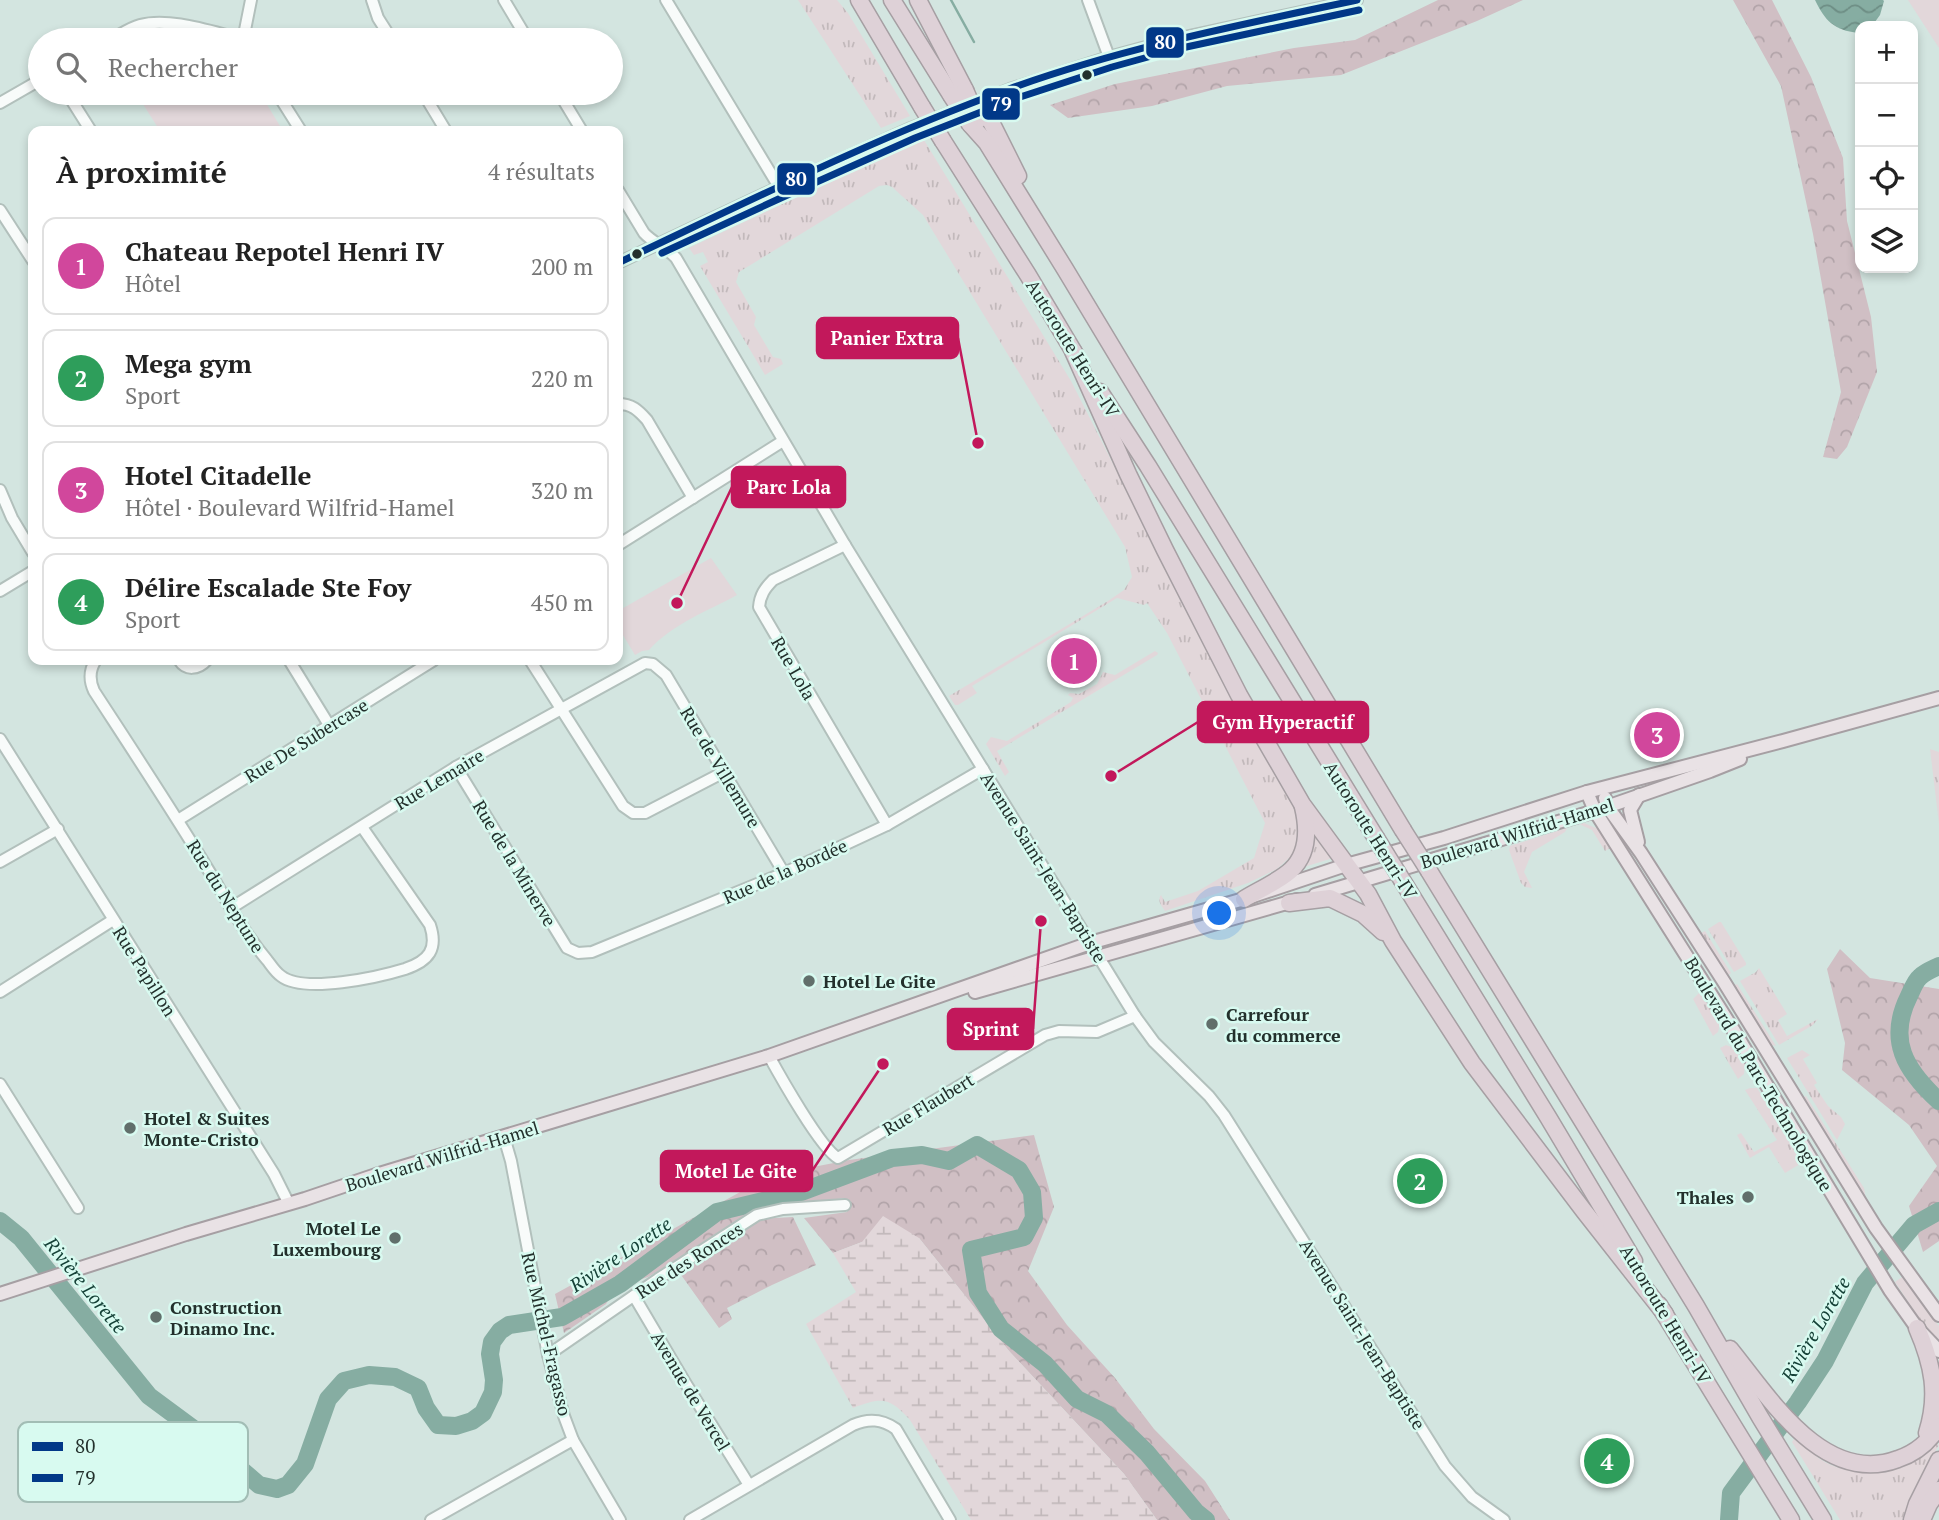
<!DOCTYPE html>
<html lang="fr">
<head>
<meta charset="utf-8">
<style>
  body { margin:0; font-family:"PT Serif",serif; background:#f2f2f2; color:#222 }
  .controls { position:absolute; right:21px; top:21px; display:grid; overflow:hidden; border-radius:14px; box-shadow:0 4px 10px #0003 }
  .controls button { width:63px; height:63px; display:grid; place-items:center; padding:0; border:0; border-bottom:2px solid #e0e0e0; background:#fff; color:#222; font:35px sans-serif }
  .you { position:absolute; left:1220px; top:914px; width:24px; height:24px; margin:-18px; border:5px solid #fff; border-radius:50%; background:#1a73e8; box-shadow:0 0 0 10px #1a73e833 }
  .badge { display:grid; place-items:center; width:46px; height:46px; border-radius:50%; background:#616f6b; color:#fff; font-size:23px; font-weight:700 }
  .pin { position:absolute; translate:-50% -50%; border:4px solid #fff; box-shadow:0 2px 7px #0006 }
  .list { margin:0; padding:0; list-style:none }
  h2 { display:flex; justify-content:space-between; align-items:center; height:91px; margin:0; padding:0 28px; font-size:30px }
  h2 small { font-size:23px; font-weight:400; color:#767676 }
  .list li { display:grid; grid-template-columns:46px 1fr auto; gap:21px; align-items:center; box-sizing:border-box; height:98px; margin:0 14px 14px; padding:0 14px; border:2px solid #e0e0e0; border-radius:14px }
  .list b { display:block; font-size:26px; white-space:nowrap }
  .list p { margin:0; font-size:23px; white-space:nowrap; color:#767676 }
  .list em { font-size:23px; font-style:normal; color:#767676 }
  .icon { flex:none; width:38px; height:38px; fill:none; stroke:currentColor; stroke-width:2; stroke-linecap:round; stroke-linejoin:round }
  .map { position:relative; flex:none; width:1939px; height:1520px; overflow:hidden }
  .search { position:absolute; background:#fff; box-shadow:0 4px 10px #0003; left:28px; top:28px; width:595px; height:77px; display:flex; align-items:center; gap:18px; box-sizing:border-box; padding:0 24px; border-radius:38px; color:#767676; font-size:26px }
  .panel { position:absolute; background:#fff; box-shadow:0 4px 10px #0003; left:28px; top:126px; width:595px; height:539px; border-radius:14px }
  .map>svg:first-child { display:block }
  .grass { fill:url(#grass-tufts) }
  .forest { fill:url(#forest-crowns) }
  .wetland { fill:url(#wetland-marsh) }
  .park { fill:#e2d7da }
  .water { fill:url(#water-waves) }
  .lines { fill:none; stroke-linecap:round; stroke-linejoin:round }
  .stream { stroke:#86ada2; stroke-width:2.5 }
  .river { stroke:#86ada2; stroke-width:18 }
  .minor-casing { stroke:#b2c0bc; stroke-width:14 }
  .major-casing { stroke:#a69fa3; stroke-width:16 }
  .highway-casing { stroke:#a69fa3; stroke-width:19 }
  .minor { stroke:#f8fbfa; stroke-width:10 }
  .major { stroke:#e9e2e5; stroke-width:12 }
  .highway { stroke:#ded1d7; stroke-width:16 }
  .highway-bridge-casing { stroke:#a69fa3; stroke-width:19; stroke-linecap:butt }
  .highway-bridge { stroke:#ded1d7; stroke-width:16 }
  .bus-1-casing { stroke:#d8faf0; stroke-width:12 }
  .bus-2-casing { stroke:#d8faf0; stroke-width:12 }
  .bus-1 { stroke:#013888; stroke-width:7 }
  .bus-2 { stroke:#013888; stroke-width:7 }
  .bus-dot { fill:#23302c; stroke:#d8faf0; stroke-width:2.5 }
  .poi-dot { fill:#616f6b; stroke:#d8faf0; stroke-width:2.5 }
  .labels { text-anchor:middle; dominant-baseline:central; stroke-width:5; stroke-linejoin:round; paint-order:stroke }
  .street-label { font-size:18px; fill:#23302c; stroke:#d8faf0 }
  .poi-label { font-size:18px; font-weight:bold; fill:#23302c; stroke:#d8faf0; text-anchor:start }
  .water-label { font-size:19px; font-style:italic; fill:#154137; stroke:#d8faf0 }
  .key { fill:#d8faf0; stroke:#a2bdb5; stroke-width:2 }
  .key-label { font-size:19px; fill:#23302c }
  .leader { fill:none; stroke:#c2185b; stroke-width:2.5 }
  .callout-dot { fill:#c2185b; stroke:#d8faf0; stroke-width:2.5 }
  .callout { fill:#c2185b; stroke:#c2185b; stroke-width:2.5 }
  .callout-label { font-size:19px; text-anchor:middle; font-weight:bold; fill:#fff }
  .line-badge { stroke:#d8faf0; stroke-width:2.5 }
  .badge-label { font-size:19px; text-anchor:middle; font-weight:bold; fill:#fff }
</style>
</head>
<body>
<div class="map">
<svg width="1939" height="1520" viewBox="0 0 1939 1520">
  <defs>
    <pattern id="grass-tufts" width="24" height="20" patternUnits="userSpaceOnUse" patternTransform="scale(1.75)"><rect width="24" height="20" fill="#e2d7da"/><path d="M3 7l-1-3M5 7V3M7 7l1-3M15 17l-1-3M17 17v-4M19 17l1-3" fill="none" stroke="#c2b9bb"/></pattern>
    <pattern id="forest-crowns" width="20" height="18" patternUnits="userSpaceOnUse" patternTransform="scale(1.75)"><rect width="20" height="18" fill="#d0bfc4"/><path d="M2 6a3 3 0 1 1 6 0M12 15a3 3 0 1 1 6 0" fill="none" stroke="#b2a4a9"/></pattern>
    <pattern id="wetland-marsh" width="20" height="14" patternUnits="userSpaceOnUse" patternTransform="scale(1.75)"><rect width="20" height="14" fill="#e2d7da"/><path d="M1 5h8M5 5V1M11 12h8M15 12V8" fill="none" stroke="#c2b9bb"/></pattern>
    <pattern id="water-waves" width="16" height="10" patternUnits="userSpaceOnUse" patternTransform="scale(1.75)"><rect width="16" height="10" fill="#86ada2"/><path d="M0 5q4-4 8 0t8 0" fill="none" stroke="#6d8d84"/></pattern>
  </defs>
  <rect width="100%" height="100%" fill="#d3e5e0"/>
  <g class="grass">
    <path d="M798,0H837L848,13L910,116L881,128Z"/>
    <path d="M924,140L1071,381L1228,690L1297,811L1302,827L1293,860L1289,858L1277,869L1248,883L1165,911C1161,905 1157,901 1161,895L1165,902L1198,891L1254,858L1265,823L1167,633L1147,603L1144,605L1117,598L972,686L977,693L958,705H955L949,696L1108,601L1124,590L1132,577L1125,547L923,215L892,187L887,185L879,186L739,272L736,282L756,317L754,325L773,357L781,359L783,364L765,375L700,266L708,262L703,252L694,255L689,248L869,163Z"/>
    <path d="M1155,651L1158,653L1157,655L997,751L1009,772L1005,776L986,744L991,737L1007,741L1071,702L1073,698L1068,695L1070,693L1079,694L1097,684L1103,672L1115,675Z"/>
    <path d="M1930,749L1939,752V824Z"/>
    <path d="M1584,823L1596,828L1598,827L1612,847L1605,851L1592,830L1579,824Z"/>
    <path d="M1567,828L1565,832L1532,852L1524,872L1532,888L1525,887L1521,883L1509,850L1510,846Z"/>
    <path d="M1318,837L1332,856L1330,859L1304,867L1300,866L1312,839Z"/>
    <path d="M1719,922H1721L1746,963V965L1734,972L1708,929Z"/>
    <path d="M1705,931L1731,973L1727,976L1701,933Z"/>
    <path d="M1759,968L1787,1014L1778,1020L1787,1036L1818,1019L1813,1025L1779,1045L1740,981L1756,972Z"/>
    <path d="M1737,984L1776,1046L1768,1044L1733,986Z"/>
    <path d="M1701,991L1720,1024L1718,1032L1713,1036L1693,999Z"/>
    <path d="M1726,1045L1734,1048L1745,1063L1744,1074L1738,1079L1720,1048Z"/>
    <path d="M1802,1050L1810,1055L1803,1059L1817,1083L1814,1085L1828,1106L1841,1117L1845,1124L1837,1140L1787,1058Z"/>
    <path d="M1750,1088H1757L1774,1115L1777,1114L1805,1161L1785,1173L1769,1147L1750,1158L1737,1135L1741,1133L1754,1152L1777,1140L1745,1090Z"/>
    <path d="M1806,1096L1864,1188L1866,1200L1802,1098Z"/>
    <path d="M1902,1277L1939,1326V1345L1928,1332L1895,1282Z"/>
    <path d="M1796,1436C1803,1443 1811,1453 1820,1459C1842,1474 1880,1476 1904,1465C1915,1459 1925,1449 1934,1442L1939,1445L1918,1482L1904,1520H1840L1792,1442Z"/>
  </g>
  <g class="forest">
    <path d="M1438,0H1523L1477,21L1341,75L1227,86L1152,106L1068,118L1050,105L1115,84L1294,48L1355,40Z"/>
    <path d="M1733,0H1772L1811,77L1843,158L1847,221L1871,317L1877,372L1847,447L1837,459L1823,457L1841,392L1813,234L1781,86Z"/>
    <path d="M1840,949L1870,978L1939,989V1241L1923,1252L1909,1206L1937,1166L1909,1125L1842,1070L1845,1043L1827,969Z"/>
    <path d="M1034,1135L1054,1207L1028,1271L1067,1325L1115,1378L1154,1429L1205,1481L1230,1520H1157L1124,1474L1009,1351L919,1238L862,1242L833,1253L804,1218L847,1212L845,1198L783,1206L752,1215L648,1277L616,1287L606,1304L564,1333L555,1294L742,1191L737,1182L849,1160Z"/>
    <path d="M793,1217L816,1265L772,1285L727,1308L732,1319L719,1328L679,1272L757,1219Z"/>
  </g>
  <path class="wetland" d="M883,1216L919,1238L1009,1351L1124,1474L1157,1520H971L910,1420C889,1397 882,1397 853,1408L806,1324L856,1292L833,1253L862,1242Z"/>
  <g class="park">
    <path d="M1908,0H1939V48Z"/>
    <path d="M136,93H260L283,131H160Z"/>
    <path d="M711,558L737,595C708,611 672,624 649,650L642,651L635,655L618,627V611Z"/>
  </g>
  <path class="water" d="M1815,0H1883L1884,1L1880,15L1872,26H1860V32L1858,33C1834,30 1825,21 1815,0Z"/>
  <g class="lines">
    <path class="stream" d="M951,0L974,42"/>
    <g class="river">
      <path d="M1939,966C1933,969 1925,972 1920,977C1915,981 1912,990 1909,996C1887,1040 1905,1070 1939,1101"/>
      <path d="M0,1221L21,1238L149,1396L195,1430L259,1485L277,1489L288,1485L305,1464L328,1399L344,1381L369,1375L395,1377L418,1388L426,1408L438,1425L456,1426L472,1421L483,1413L493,1392L494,1380L490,1354L492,1342L500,1331L509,1325L562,1317L620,1284L717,1212L801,1192L892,1158L922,1155L949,1161L977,1145L1019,1170L1032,1192L1034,1218L1024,1237L971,1250L978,1293L1001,1329L1045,1364L1077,1399L1107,1414L1147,1453L1196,1512L1206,1520"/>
      <path d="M1729,1520L1731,1493L1798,1402L1825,1361L1865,1283L1914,1225L1939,1211"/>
    </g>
    <defs>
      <g id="minor">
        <path d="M372,0L378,18L392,40"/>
        <path d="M504,0L528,40"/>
        <path d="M666,0L779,187"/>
        <path d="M1088,0L1109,57"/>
        <path d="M110,40C120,35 129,28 140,25C170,17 212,32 242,39"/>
        <path d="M243,40L251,0"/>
        <path d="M67,93L91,131"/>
        <path d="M277,93L301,131"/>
        <path d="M423,93L446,131"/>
        <path d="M559,93L582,131"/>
        <path d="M0,103L40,80"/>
        <path d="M618,190L644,233C653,243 666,247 676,258L845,545L1135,1016L1154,1042L1209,1096L1224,1115L1445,1466L1472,1497L1504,1520"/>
        <path d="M0,210L33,261"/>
        <path d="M618,263L779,187L911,128L1010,89L1109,57L1175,39L1357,0"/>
        <path d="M618,404C632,404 638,410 647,420L693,498"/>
        <path d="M0,490L12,518L33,553"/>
        <path d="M618,545L783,441"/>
        <path d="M845,545L773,580C765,588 760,595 759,607L887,825"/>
        <path d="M0,591L33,571"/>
        <path d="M96,660C89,670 89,680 94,691C133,751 172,810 209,871C227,901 244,933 267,960C271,965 275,972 281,976C304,994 379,977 405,969C429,961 438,949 430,925L362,827"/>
        <path d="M179,660C186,671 198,670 207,660"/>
        <path d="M289,660L329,725"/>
        <path d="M530,660L623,806L633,813H645L724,772"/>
        <path d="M0,739L274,1174L289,1204"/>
        <path d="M456,767L567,948L578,953L592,952L784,873L887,825L983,769"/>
        <path d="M178,820L434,660"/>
        <path d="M0,862L58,829"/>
        <path d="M231,908L456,767L645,663L653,664L666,675L784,873"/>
        <path d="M0,992L113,920"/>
        <path d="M769,1056C780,1076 821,1149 838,1158L1045,1035L1059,1031L1097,1032L1135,1016"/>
        <path d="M0,1084L78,1208"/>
        <path d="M504,1137L511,1161L548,1355L564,1416L573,1440L620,1520"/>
        <path d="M634,1296L686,1384L749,1485"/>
        <path d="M548,1355L658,1279L757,1215L783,1209L845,1205"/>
        <path d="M431,1520L573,1440"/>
        <path d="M690,1520L853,1425C869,1418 882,1419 896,1429L950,1520"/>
      </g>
      <g id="major">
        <path d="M1587,792L1595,811L1734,1031L1890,1290L1917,1328L1939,1351"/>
        <path d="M1605,798L1607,806L1641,853L1724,982L1876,1228L1939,1315"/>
        <path d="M1638,842L1630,810L1639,795"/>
        <path d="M1315,895L1595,811L1710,771L1740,759"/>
        <path d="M975,992L1297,900"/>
        <path d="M0,1294L186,1234L305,1199L376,1175L769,1056L1090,943L1244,899L1346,865L1444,838L1587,792L1783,741L1939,698"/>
      </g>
      <g id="highway">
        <path d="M859,0L922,107"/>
        <path d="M892,0L951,95"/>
        <path d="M918,0L965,90"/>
        <path d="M988,116L1018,176"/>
        <path d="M970,124L987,143L1065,269L1403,830"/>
        <path d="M943,141L1028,275L1078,359"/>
        <path d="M1073,351L1128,474L1165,550L1239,695L1302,804L1368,894L1393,941L1472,1063L1584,1211L1665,1314"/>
        <path d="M1100,392L1148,466L1376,838"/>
        <path d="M1429,871L1696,1306L1760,1417L1823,1520"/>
        <path d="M1402,880L1548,1117L1634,1261"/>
        <path d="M1244,899C1257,891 1281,880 1291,870C1309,853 1308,828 1303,807"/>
        <path d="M1289,903L1330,898L1363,914L1383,932"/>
        <path d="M1659,1305L1791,1520"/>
        <path d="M1917,1328C1933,1365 1939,1395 1927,1433"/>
        <path d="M1730,1349C1769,1397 1824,1487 1898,1459C1916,1453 1929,1442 1939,1426"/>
        <path d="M1912,1520L1917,1504L1939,1460"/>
        <path d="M1922,1520L1929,1504L1939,1490"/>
      </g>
    </defs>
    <use href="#minor" class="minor-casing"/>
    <use href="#major" class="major-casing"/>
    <use href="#highway" class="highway-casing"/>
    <use href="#minor" class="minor"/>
    <use href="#major" class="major"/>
    <use href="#highway" class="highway"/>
    <defs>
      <g id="highway-bridge">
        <path d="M965,90L978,120"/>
        <path d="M951,95L970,124"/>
        <path d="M922,107L943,141"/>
        <path d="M1403,830L1429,871"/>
        <path d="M1376,838L1402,880"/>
      </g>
    </defs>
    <use href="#highway-bridge" class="highway-bridge-casing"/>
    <use href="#highway-bridge" class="highway-bridge"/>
    <defs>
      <path id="bus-1" d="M618,263C747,202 875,138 1009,89C1122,48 1240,25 1357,0"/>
      <path id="bus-2" d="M662,253L783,197L915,138L1014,99L1112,67L1177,49L1359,10"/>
    </defs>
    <use href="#bus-1" class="bus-1-casing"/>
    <use href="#bus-2" class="bus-2-casing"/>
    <use href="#bus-1" class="bus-1"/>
    <use href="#bus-2" class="bus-2"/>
  </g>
  <g class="bus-dot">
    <circle cx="1087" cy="75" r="6"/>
    <circle cx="637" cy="254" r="6"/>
  </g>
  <g class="poi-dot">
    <circle cx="809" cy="981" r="7"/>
    <circle cx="1212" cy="1024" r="7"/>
    <circle cx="130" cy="1128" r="7"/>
    <circle cx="1748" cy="1197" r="7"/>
    <circle cx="395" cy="1238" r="7"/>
    <circle cx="156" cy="1317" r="7"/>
  </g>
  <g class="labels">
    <g class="street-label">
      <text transform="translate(1073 348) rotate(58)">Autoroute Henri-IV</text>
      <text transform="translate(794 668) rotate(60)">Rue Lola</text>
      <text transform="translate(306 740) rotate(-32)">Rue De Subercase</text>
      <text transform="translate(721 767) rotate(59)">Rue de Villemure</text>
      <text transform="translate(439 779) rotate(-31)">Rue Lemaire</text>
      <text transform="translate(1371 830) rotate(58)">Autoroute Henri-IV</text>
      <text transform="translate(1517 833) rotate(-17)">Boulevard Wilfrid-Hamel</text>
      <text transform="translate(515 863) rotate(59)">Rue de la Minerve</text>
      <text transform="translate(1044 867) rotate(58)">Avenue Saint-Jean-Baptiste</text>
      <text transform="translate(785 871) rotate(-24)">Rue de la Bordée</text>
      <text transform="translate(226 896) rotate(58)">Rue du Neptune</text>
      <text transform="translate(145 971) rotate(58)">Rue Papillon</text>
      <text transform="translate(1759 1074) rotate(59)">Boulevard du Parc-Technologique</text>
      <text transform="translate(928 1104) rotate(-31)">Rue Flaubert</text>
      <text transform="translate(442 1156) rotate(-17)">Boulevard Wilfrid-Hamel</text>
      <text transform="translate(689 1260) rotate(-33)">Rue des Ronces</text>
      <text transform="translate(1666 1314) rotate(59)">Autoroute Henri-IV</text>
      <text transform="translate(547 1334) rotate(77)">Rue Michel-Fragasso</text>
      <text transform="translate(1363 1334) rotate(58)">Avenue Saint-Jean-Baptiste</text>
      <text transform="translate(691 1391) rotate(59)">Avenue de Vercel</text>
    </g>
    <g class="poi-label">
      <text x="823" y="981">Hotel Le Gite</text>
      <text x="1226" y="1014">Carrefour<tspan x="1226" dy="21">du commerce</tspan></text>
      <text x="144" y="1118">Hotel &amp; Suites<tspan x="144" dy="21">Monte-Cristo</tspan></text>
      <text x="1734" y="1197" text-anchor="end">Thales</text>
      <text x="381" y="1228" text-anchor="end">Motel Le<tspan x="381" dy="21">Luxembourg</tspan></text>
      <text x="170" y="1307">Construction<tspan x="170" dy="21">Dinamo Inc.</tspan></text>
    </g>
    <g class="water-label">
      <text transform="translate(620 1254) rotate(-34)">Rivière Lorette</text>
      <text transform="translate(86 1285) rotate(51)">Rivière Lorette</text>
      <text transform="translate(1815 1329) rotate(-60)">Rivière Lorette</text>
    </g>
  </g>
  <rect x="18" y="1422" width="230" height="80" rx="10" class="key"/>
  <rect x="32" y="1442" width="31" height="9" fill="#013888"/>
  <rect x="32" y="1474" width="31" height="8" fill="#013888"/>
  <g class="key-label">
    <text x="75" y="1453">80</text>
    <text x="75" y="1485">79</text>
  </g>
  <path class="leader" d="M978 443L958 338M677 603L732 487M1111 776L1198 722M1041 921L1033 1029M883 1064L812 1171"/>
  <g class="callout-dot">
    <circle cx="978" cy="443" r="7"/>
    <circle cx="677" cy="603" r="7"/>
    <circle cx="1111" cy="776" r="7"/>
    <circle cx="1041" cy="921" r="7"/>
    <circle cx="883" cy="1064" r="7"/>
  </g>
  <g class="callout">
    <rect x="817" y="318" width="141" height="40" rx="7"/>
    <rect x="732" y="467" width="113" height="40" rx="7"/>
    <rect x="1198" y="702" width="170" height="40" rx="7"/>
    <rect x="948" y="1009" width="85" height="40" rx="7"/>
    <rect x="661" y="1151" width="151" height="40" rx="7"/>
  </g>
  <g class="callout-label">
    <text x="887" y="345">Panier Extra</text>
    <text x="789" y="494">Parc Lola</text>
    <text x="1283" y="729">Gym Hyperactif</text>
    <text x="991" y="1036">Sprint</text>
    <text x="736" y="1178">Motel Le Gite</text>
  </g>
  <g class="line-badge">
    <rect x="1145" y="26" width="40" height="33" rx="7" fill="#013888"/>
    <rect x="981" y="87" width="40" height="34" rx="7" fill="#013888"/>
    <rect x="776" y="162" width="40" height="34" rx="7" fill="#013888"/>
  </g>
  <g class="badge-label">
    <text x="1165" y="49">80</text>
    <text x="1001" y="111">79</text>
    <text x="796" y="186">80</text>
  </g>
</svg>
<div class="controls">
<button>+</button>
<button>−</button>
<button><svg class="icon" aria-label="locate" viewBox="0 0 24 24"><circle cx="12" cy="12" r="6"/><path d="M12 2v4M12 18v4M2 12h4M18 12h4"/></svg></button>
<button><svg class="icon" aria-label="layers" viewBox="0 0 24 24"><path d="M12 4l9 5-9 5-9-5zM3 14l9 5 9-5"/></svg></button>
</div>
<div class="you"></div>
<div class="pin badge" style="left:1074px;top:661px;background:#d1479c">1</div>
<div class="pin badge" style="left:1420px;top:1181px;background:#2e9e5b">2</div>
<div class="pin badge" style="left:1657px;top:735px;background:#d1479c">3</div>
<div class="pin badge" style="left:1607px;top:1461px;background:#2e9e5b">4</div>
<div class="search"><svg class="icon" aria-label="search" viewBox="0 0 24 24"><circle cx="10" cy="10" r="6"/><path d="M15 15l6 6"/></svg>Rechercher</div>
<section class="panel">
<h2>À proximité<small>4 résultats</small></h2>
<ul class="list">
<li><span class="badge" style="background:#d1479c">1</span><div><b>Chateau Repotel Henri IV</b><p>Hôtel</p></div><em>200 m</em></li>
<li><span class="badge" style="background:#2e9e5b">2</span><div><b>Mega gym</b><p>Sport</p></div><em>220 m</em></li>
<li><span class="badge" style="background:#d1479c">3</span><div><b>Hotel Citadelle</b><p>Hôtel · Boulevard Wilfrid-Hamel</p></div><em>320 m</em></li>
<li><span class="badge" style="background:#2e9e5b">4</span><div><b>Délire Escalade Ste Foy</b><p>Sport</p></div><em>450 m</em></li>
</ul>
</section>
</div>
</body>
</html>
